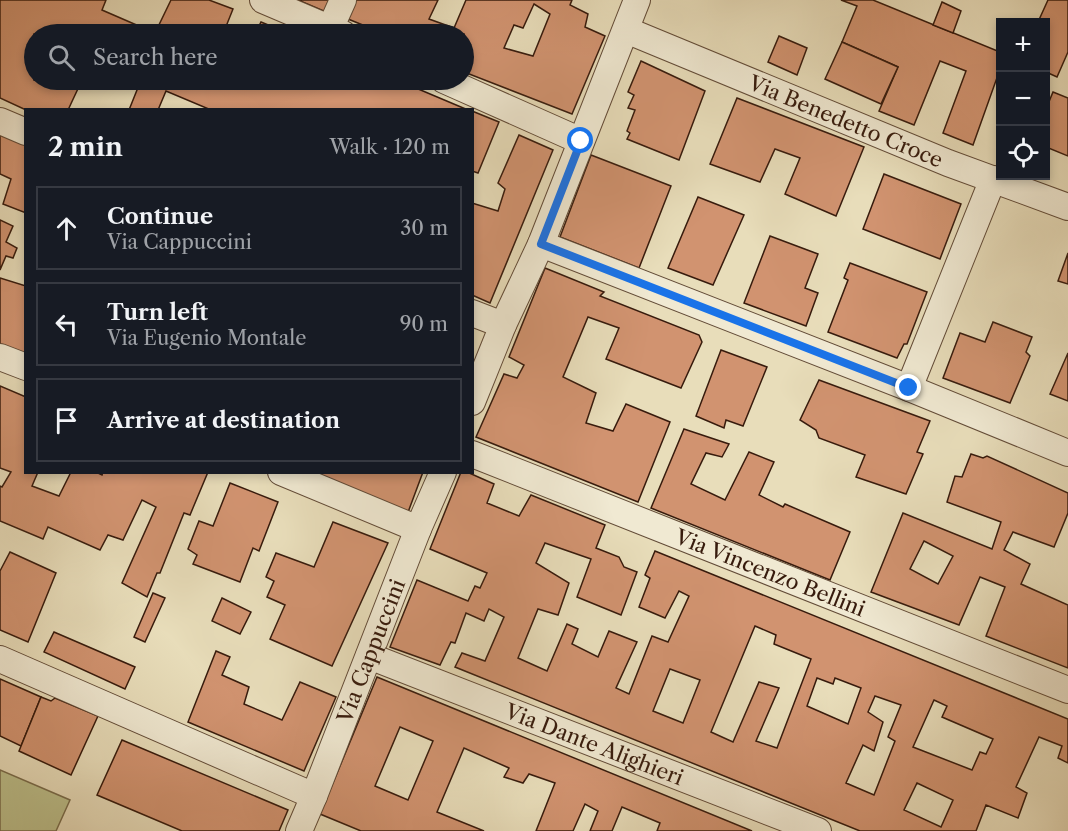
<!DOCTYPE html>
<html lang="en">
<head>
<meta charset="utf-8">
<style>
  body { margin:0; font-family:"Libre Caslon Text",serif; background:#242831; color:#f1f3f6 }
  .controls { position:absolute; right:18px; top:18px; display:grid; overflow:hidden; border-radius:0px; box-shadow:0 3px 9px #0003 }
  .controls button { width:54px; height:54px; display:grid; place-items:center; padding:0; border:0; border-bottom:2px solid #363941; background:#171b24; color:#f1f3f6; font:30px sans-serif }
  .stop { position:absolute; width:18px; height:18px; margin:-14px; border:4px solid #1a73e8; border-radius:50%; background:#fff }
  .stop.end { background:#1a73e8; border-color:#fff; box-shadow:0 2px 6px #0008 }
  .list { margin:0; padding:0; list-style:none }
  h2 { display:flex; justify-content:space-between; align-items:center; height:78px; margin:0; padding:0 24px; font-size:26px }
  h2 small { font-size:20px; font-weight:400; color:#9ea1a6 }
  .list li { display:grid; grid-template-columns:39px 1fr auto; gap:18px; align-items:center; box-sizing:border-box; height:84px; margin:0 12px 12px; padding:0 12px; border:2px solid #363941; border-radius:0px }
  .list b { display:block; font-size:22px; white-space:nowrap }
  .list p { margin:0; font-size:20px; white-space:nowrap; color:#9ea1a6 }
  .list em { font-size:20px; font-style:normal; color:#9ea1a6 }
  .icon { flex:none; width:33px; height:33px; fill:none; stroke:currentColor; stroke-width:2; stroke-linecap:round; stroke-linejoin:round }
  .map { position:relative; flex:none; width:1068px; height:831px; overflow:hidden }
  .search { position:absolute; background:#171b24; box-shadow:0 3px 9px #0003; left:24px; top:24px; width:450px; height:66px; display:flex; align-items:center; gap:15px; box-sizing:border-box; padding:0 21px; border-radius:33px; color:#9ea1a6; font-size:22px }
  .panel { position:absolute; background:#171b24; box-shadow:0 3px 9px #0003; left:24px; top:108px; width:450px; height:366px; border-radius:0px }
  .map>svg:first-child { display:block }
  .green { fill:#bcbf8b; stroke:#7a6d4c; stroke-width:1.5 }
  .building { fill:#d19370; stroke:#371b0d; stroke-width:1.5; fill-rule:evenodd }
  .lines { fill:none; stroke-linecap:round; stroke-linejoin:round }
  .street-casing { stroke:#634c38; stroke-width:28 }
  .street { stroke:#f0e9d2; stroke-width:26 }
  .route { stroke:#1a73e8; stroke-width:8 }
  .labels { text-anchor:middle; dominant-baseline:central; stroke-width:4.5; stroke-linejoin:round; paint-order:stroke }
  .street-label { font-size:21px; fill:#371b0d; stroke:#f0e9d2 }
</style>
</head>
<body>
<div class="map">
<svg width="1068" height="831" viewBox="0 0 1068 831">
  <rect width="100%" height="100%" fill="#e8ddba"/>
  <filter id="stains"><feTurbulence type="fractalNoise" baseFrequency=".00333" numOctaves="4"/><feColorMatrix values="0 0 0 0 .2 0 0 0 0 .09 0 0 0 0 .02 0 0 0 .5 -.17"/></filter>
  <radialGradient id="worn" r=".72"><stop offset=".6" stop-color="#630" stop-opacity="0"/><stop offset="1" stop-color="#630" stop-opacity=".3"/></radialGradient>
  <path class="green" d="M0,770L70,800L56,831H0Z"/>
  <g class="building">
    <path d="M0,0H106L102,10L155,33L171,0H209L233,9L223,34H34V80H82L68,110H26L0,98Z"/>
    <path d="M298,0H332L326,12Z"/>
    <path d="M356,0H438L429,19L454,28L466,0H572L570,5L588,14L585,27L605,36L572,114L464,72V34H385L348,19ZM534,4L550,14L533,56L504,48L514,25L523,28Z"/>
    <path d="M841,0H873L1000,52V73L999,72L973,145L943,133L966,71L940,61L914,125L879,111L898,67L842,42L857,6Z"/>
    <path d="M1048,0H1068V52L1057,77L1046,72V22H1038Z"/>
    <path d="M942,2L961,11L953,33L933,25Z"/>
    <path d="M261,22L290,34H255Z"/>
    <path d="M779,36L807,48L797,75L768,62Z"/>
    <path d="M842,42L898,67L881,104L825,79Z"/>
    <path d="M641,61L705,91L679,160L627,139L630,133L627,131L635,110L628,108L634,95L628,92Z"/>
    <path d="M141,80H397L468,110H211L166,91L158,110H129Z"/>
    <path d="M1053,92L1068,98V156L1046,147V109Z"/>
    <path d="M737,98L864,147L836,216L785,194L800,158L775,149L760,182L710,164Z"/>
    <path d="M472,111L499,122L478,173L472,171Z"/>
    <path d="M0,133L26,144V213L3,204L11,179L0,174Z"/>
    <path d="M519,135L553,150L490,303L472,295V203L498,211L505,189L498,183Z"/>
    <path d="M591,155L671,186L639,268L560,237Z"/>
    <path d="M884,174L961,204L940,259L863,229Z"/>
    <path d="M698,197L744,215L713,285L668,268Z"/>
    <path d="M0,220L13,226L6,242L17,248L13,258L6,256L0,270Z"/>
    <path d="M770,236L818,254L805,288L818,293L806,326L744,303Z"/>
    <path d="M1068,253V284L1058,281Z"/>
    <path d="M850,263L927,292L907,344H904L897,358L828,332L848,280L844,278Z"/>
    <path d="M545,268L604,292L600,296L699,335L702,342L681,388L606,359L619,328L588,317L563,377L596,393L586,423L613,431L626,404L670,422L638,502L476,437L504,374L517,378L524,365L509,357Z"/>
    <path d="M0,278L26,286V358L0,347Z"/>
    <path d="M993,322L1032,337L1026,352L1030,356L1010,403L943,378L960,333L985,342Z"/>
    <path d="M721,350L767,367L743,426L726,420L724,428L696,416Z"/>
    <path d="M1068,353V401L1050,394Z"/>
    <path d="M819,380L930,421L917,452L923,454L906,494L856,477L865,455L819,438L816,430L800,420Z"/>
    <path d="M0,386L26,397V472H38L32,486L59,496L71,472H96L102,475L103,472H208L190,515L184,513L160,573H157L147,597L122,583L156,507L142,500L123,540L108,535L100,550L48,527L43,539L0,521V486L2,487L11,472L0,468Z"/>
    <path d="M684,429L729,444L722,457L706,453L691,484L725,500L749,452L774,462L759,495L783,507L785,504L850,532L830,580L651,508Z"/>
    <path d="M971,454L983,458L987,456L1068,493V513L1054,547L1013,532L1004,550L1030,564L1021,584L1068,605V668L986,636L1005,587L980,577L959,625L871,592L903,513L992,549L1001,522L947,502L955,476L962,477ZM924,541L953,556L938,584L910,569Z"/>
    <path d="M303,472H423L407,515Z"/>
    <path d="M461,472H467L494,484L487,503L519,516L531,495L605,525L596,548L619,557L624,567L637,572L621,615L577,597L591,559L545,543L536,563L569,583L558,615L538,609L518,658L547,671L567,624L578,629L572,644L598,657L609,631L637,642L616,688L629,694L652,636L668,642L689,596L679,591L665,618L639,607L650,578L645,575L655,551L1068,719V763L1058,758L1062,746L1039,737L1016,787L1027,793L1018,818L986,805L976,831H860L455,667L462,653L485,661L504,617L489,609L484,621L466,613L455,643L451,642L440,665L390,647L417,580L468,601L475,586L480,588L487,573L430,549ZM755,626L776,635L774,644L811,659L777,748L756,741L779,688L759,682L733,742L711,732ZM670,669L700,680L683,723L653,711ZM817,678L833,684L835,678L861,688L848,724L807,706ZM875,696L901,705L888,737L895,741L874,795L846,783L863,745L874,751L883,722L868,712ZM934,700L947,706L942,717L993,739L986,754L980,752L972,770L913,747ZM917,783L953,800L941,827L904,810Z"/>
    <path d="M230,483L278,502L259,551L253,548L240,582L193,564L197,555L188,549L199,521L213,526Z"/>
    <path d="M333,522L388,543L332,666L270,639L285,605L267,597L274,581L266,577L276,553L314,567Z"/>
    <path d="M10,552L56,573L28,642L0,630V571Z"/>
    <path d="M153,593L165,598L145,642L134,637Z"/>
    <path d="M222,598L251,612L240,634L212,621Z"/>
    <path d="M54,632L135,667L125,689L44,652Z"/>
    <path d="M216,651L230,657L222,675L249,687L244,704L282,720L300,682L336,697L304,771L188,722Z"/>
    <path d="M377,677L752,831H657L660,823L622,807L612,831H590L598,811L585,804L573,831H536L555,783L529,774L523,783L504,777L509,768L464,748L437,812L484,831H361L320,814ZM400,727L433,741L408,800L375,786Z"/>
    <path d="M0,679L41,697L21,746L0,736Z"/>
    <path d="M41,697L51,701L55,698L98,716L71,775L19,751Z"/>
    <path d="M122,740L288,810L279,831H182L97,795Z"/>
  </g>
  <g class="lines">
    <defs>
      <g id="street">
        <path d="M263,0L343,34"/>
        <path d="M330,29L343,0"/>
        <path id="s1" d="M626,30L948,163L1068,207"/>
        <path d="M444,80L581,141"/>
        <path d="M0,121L26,132"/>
        <path d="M541,244L909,388L1068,453"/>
        <path d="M472,313L503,325"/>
        <path d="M0,357L26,367"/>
        <path d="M909,388L993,179"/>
        <path d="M472,402L503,325L541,244L637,0"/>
        <path id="s2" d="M472,454L1068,690"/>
        <path d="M281,472L418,529"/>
        <path id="s3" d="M369,656L818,831"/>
        <path d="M0,659L314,796"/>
        <path id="s4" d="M299,831L314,796L418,529L443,472"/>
      </g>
    </defs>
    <use href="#street" class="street-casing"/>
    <use href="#street" class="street"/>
  </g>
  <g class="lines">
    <path class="route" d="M581,141L541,244L909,388"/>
  </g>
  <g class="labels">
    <g class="street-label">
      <text stroke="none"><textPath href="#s1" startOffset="238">Via Benedetto Croce</textPath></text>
      <text stroke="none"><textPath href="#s2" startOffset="321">Via Vincenzo Bellini</textPath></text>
      <text stroke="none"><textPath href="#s4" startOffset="194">Via Cappuccini</textPath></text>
      <text stroke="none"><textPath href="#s3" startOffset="242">Via Dante Alighieri</textPath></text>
    </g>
  </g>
  <rect width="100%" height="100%" filter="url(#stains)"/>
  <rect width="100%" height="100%" fill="url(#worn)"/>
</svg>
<div class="controls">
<button>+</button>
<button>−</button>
<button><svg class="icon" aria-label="locate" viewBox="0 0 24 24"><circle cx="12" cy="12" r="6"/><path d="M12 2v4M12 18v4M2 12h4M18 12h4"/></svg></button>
</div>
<div class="stop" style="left:581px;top:141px"></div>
<div class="stop end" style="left:909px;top:388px"></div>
<div class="search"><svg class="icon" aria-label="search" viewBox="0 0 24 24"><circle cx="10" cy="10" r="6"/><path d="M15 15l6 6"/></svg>Search here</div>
<section class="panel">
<h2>2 min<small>Walk · 120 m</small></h2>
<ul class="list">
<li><svg class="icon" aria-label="ahead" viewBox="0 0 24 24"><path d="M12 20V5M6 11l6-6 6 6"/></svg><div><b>Continue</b><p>Via Cappuccini</p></div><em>30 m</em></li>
<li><svg class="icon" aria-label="left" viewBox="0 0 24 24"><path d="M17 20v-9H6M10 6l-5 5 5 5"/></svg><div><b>Turn left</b><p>Via Eugenio Montale</p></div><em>90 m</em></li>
<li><svg class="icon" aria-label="arrive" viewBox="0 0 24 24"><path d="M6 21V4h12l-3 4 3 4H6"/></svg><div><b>Arrive at destination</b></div></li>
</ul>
</section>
</div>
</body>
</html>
